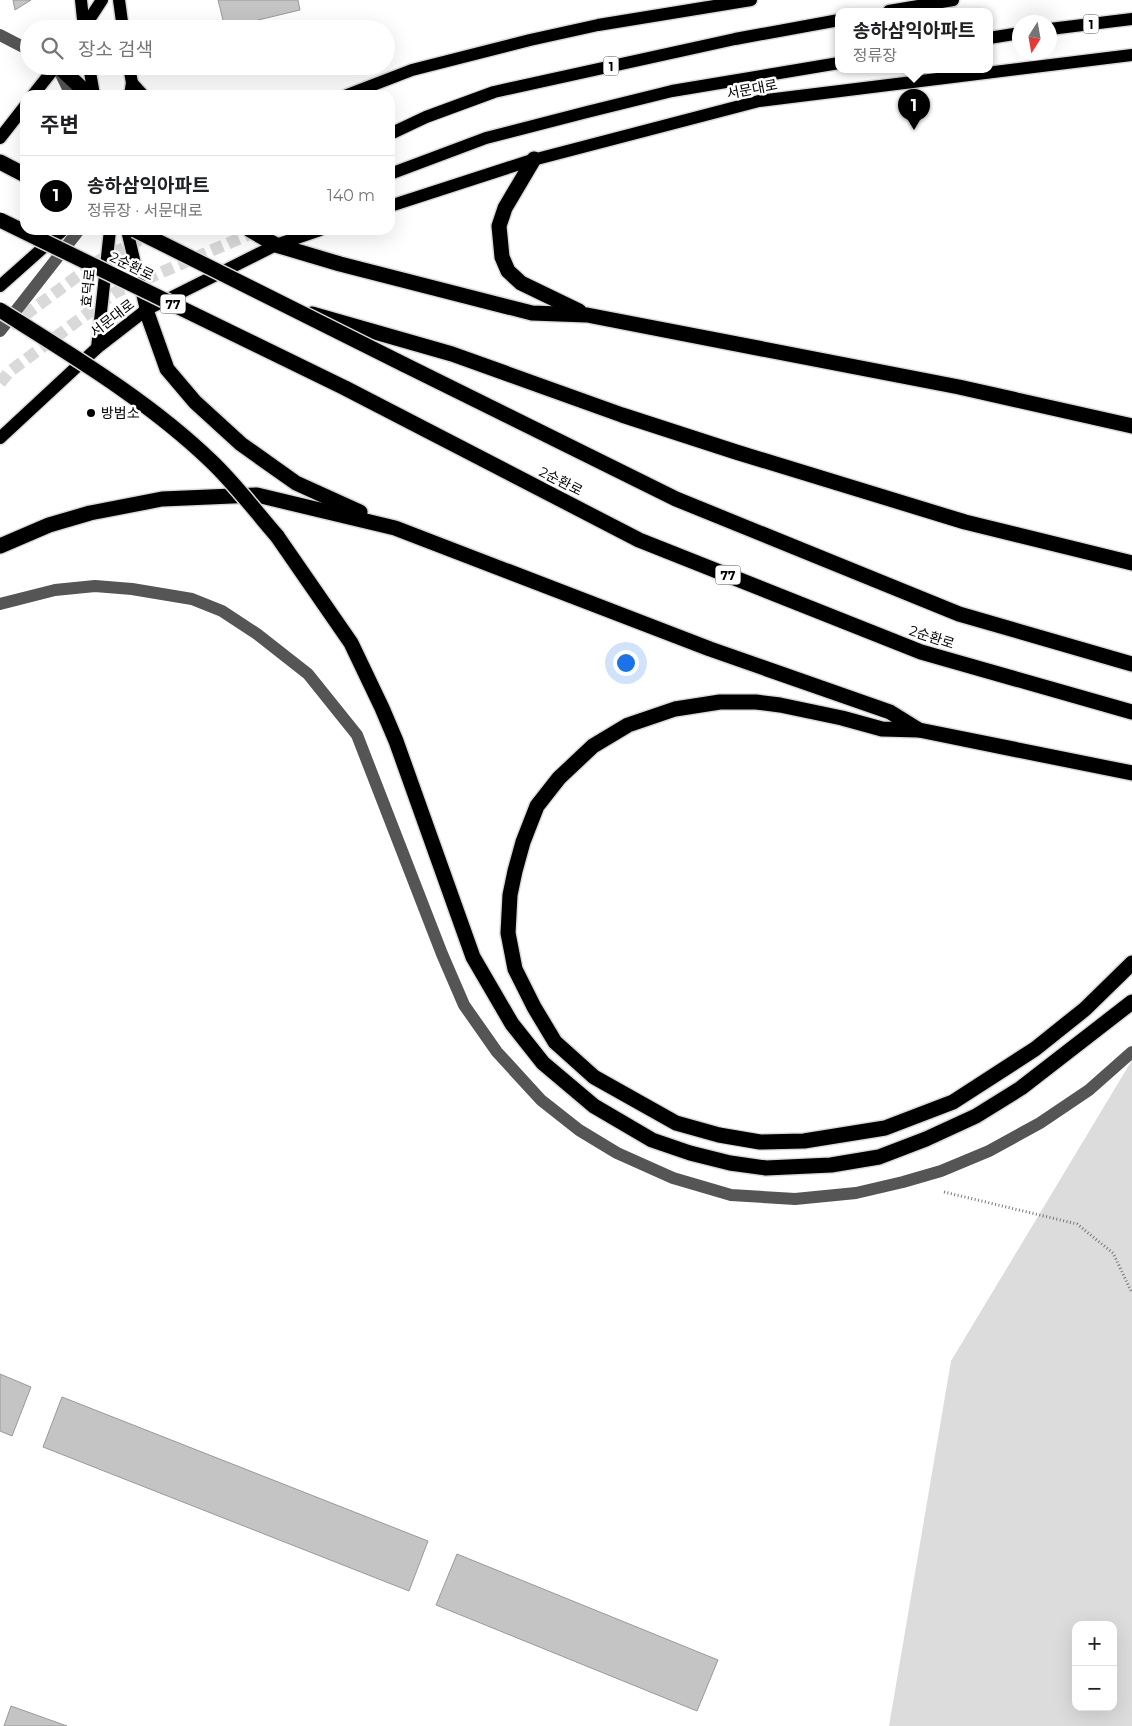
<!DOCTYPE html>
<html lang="ko">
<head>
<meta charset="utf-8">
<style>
  body { margin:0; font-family:Montserrat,"Noto Sans KR",sans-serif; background:#f2f2f2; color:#202124 }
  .controls { position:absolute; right:15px; bottom:15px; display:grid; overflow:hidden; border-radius:10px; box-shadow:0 5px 20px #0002 }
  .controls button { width:45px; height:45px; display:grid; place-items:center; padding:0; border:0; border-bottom:1px solid #e0e0e0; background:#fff; color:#202124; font:25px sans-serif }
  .compass { position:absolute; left:1012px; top:15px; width:45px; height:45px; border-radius:50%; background:#fff; box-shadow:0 5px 20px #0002; rotate:191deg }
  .you { position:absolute; left:625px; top:662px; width:18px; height:18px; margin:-12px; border:4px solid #fff; border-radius:50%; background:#1a73e8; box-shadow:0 0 0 8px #1a73e833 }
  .badge { display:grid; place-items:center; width:32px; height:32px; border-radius:50%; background:#000; color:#fff; font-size:16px; font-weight:700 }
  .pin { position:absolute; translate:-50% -41px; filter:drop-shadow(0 1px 2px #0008) }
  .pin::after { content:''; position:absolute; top:26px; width:18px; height:15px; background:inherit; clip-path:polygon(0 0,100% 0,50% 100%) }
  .popup { position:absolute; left:835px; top:8px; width:158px; height:65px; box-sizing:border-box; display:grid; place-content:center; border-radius:10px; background:#fff; filter:drop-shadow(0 1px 4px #0005); font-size:16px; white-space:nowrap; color:#757577 }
  .popup b { font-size:19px; color:#202124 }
  .popup::after { content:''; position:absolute; left:50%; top:100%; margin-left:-10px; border:10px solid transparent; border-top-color:#fff }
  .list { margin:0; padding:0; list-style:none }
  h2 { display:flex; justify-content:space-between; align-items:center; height:65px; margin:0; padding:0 20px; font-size:21px }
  h2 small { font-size:16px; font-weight:400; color:#757577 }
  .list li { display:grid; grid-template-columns:32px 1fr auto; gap:15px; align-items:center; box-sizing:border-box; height:80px; padding:0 20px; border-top:1px solid #e0e0e0 }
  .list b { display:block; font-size:19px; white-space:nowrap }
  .list p { margin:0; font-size:16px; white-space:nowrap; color:#757577 }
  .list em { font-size:16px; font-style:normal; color:#757577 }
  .icon { flex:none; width:28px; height:28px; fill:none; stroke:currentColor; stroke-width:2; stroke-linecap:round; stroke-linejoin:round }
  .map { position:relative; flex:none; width:1132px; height:1726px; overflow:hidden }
  .search { position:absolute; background:#fff; box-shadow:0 5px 20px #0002; left:20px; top:20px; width:375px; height:55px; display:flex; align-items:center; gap:12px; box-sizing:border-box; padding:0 18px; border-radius:28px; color:#757577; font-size:19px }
  .panel { position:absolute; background:#fff; box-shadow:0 5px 20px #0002; left:20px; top:90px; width:375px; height:145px; border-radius:15px }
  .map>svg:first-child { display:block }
  .green { fill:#dcdcdc; fill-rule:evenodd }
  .building { fill:#c4c4c4; stroke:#999 }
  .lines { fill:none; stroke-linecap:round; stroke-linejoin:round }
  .major-tunnel { stroke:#d9d9d9; stroke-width:12; stroke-dasharray:12 6; stroke-linecap:butt }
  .major-casing { stroke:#dbdbdb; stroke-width:15 }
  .highway-casing { stroke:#dbdbdb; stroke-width:18 }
  .path { stroke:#777; stroke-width:3; stroke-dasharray:1 2.5; stroke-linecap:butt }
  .minor { stroke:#555; stroke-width:12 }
  .major { stroke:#000; stroke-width:12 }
  .highway { stroke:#000; stroke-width:15 }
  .highway-bridge-casing { stroke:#dbdbdb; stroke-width:18; stroke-linecap:butt }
  .highway-bridge { stroke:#000; stroke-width:15 }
  .poi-dot { fill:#000; stroke:#fff; stroke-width:2 }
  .labels { text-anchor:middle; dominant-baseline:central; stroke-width:5; stroke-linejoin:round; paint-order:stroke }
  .shield { fill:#fff; stroke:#4c4c4c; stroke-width:1 }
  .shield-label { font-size:12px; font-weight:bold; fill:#000 }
  .street-label { font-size:14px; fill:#000; stroke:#fff }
  .poi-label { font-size:14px; fill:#000; stroke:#fff; text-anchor:start }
</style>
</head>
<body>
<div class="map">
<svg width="1132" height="1726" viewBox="0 0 1132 1726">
  <rect width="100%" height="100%" fill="#fff"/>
  <path class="green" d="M1132,1060V1726H889L951,1361ZM1076,1625H1113V1707H1076Z"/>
  <g class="building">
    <path d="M13,0H31L15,10Z"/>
    <path d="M218,0H298L300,10L225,28Z"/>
    <path d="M0,1374L31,1387L12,1436L0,1431Z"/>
    <path d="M62,1397L428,1541L409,1591L43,1447Z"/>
    <path d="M457,1554L718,1660L697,1711L436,1605Z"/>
    <path d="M11,1706L67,1726H4Z"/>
  </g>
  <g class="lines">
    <g class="major-tunnel">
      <path d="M10,326L98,261L159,230"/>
      <path d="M0,383L9,372L116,292L259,230"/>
    </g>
    <defs>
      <g id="major">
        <path d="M81,0L84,29"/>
        <path d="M119,0L123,29"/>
        <path d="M889,11L953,0"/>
        <path d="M83,29L102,0"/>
        <path d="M1050,29L1132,19"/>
        <path d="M989,38L1020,33"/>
        <path d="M89,66L94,95"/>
        <path d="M129,66L132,83L130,95"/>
        <path d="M132,83L143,95"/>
        <path d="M33,95L56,66"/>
        <path d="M347,95L412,70L530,40L598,25L751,0"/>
        <path d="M390,134L426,117L494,92L735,39L839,20"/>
        <path d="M0,138L25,106"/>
        <path d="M390,174L486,138L587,112L672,91L839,63"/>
        <path d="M390,206L529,161L759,101L1132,55"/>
        <path d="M127,230L146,310"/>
        <path d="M0,286L63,230"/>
        <path d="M97,348L110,230"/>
        <path d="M0,438L97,348L146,310L276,245L320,230"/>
      </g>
      <g id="highway">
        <path d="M58,66L89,95"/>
        <path d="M534,159L505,208L499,226L502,257L508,271L521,283L579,311"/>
        <path d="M0,162L25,175"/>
        <path d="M250,230L276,245L340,264L532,313L587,315L959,387L1132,426"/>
        <path d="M146,310L167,369L195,402L241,444L296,483L360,512"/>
        <path d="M312,314L452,354L622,415L736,452L965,522L1132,563"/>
        <path d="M403,364L676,499L959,614L1132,664"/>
        <path d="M345,388L639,540L921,652L1132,712"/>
        <path d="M277,536L351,643L382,708L396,741L473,957L512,1024L543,1063L594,1106L652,1140L690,1153L730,1163L766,1168L831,1165L879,1157L926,1139L976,1116L1021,1088L1132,1002"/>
        <path d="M0,546L49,525L90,513L162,499L257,495L395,528L710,649L890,712L919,730"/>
        <path d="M1132,773L919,730L882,729L842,718L780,705L756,702H720L675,709L628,725L593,746L559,778L537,806L523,842L515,871L510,895L508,933L515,969L534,1007L555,1042L594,1077L676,1123L719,1135L760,1142L804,1141L885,1128L953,1102L1035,1049L1085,1009L1132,963"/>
      </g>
    </defs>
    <use href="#major" class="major-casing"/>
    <use href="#highway" class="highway-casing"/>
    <path class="path" d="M944,1192L1077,1224L1113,1253L1132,1293"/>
    <g class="minor">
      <path d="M0,35L29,50"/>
      <path d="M58,68L71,95"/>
      <path d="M0,331L79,230"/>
      <path d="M0,604L55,590L95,586L132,589L192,599L222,611L257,634L308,674L357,735L442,954L464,1005L497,1052L541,1100L579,1130L617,1153L673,1178L731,1195L795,1199L856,1193L903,1182L941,1171L989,1151L1040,1123L1089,1090L1132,1052"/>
    </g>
    <use href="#major" class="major"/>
    <use href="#highway" class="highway"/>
    <defs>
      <g id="highway-bridge">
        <path d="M0,220L345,388"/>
        <path d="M135,230L403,364"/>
        <path d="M0,310C73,356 150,402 212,462C236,485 256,512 277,536"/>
      </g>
    </defs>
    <use href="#highway-bridge" class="highway-bridge-casing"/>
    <use href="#highway-bridge" class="highway-bridge"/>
  </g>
  <circle class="poi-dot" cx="91" cy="413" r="5"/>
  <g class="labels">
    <g class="shield">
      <rect x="1083.5" y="14.5" width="15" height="19" rx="4"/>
      <rect x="603.5" y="56.5" width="15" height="19" rx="4"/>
      <rect x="160.5" y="294.5" width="25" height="19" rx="4"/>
      <rect x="715.5" y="565.5" width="25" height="19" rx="4"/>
    </g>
    <g class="shield-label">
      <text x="1091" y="24">1</text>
      <text x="611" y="66">1</text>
      <text x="173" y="304">77</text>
      <text x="728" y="575">77</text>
    </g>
    <g class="street-label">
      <text transform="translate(752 89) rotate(-11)">서문대로</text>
      <text transform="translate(132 266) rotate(26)">2순환로</text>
      <text transform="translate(88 288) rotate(-84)">효덕로</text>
      <text transform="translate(112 318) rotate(-38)">서문대로</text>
      <text transform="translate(561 481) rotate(27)">2순환로</text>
      <text transform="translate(932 637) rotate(18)">2순환로</text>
    </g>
    <g class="poi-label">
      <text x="101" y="413">방범소</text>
    </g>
  </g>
</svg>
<div class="controls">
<button>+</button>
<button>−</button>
</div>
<svg class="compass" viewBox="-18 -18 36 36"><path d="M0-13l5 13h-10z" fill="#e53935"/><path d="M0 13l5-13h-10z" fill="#757577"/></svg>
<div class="you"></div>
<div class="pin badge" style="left:914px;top:130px">1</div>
<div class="popup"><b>송하삼익아파트</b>정류장</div>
<div class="search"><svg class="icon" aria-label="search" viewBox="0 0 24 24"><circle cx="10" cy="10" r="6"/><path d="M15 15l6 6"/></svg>장소 검색</div>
<section class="panel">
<h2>주변<small></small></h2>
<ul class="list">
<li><span class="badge">1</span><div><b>송하삼익아파트</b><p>정류장 · 서문대로</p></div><em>140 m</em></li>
</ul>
</section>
</div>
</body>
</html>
